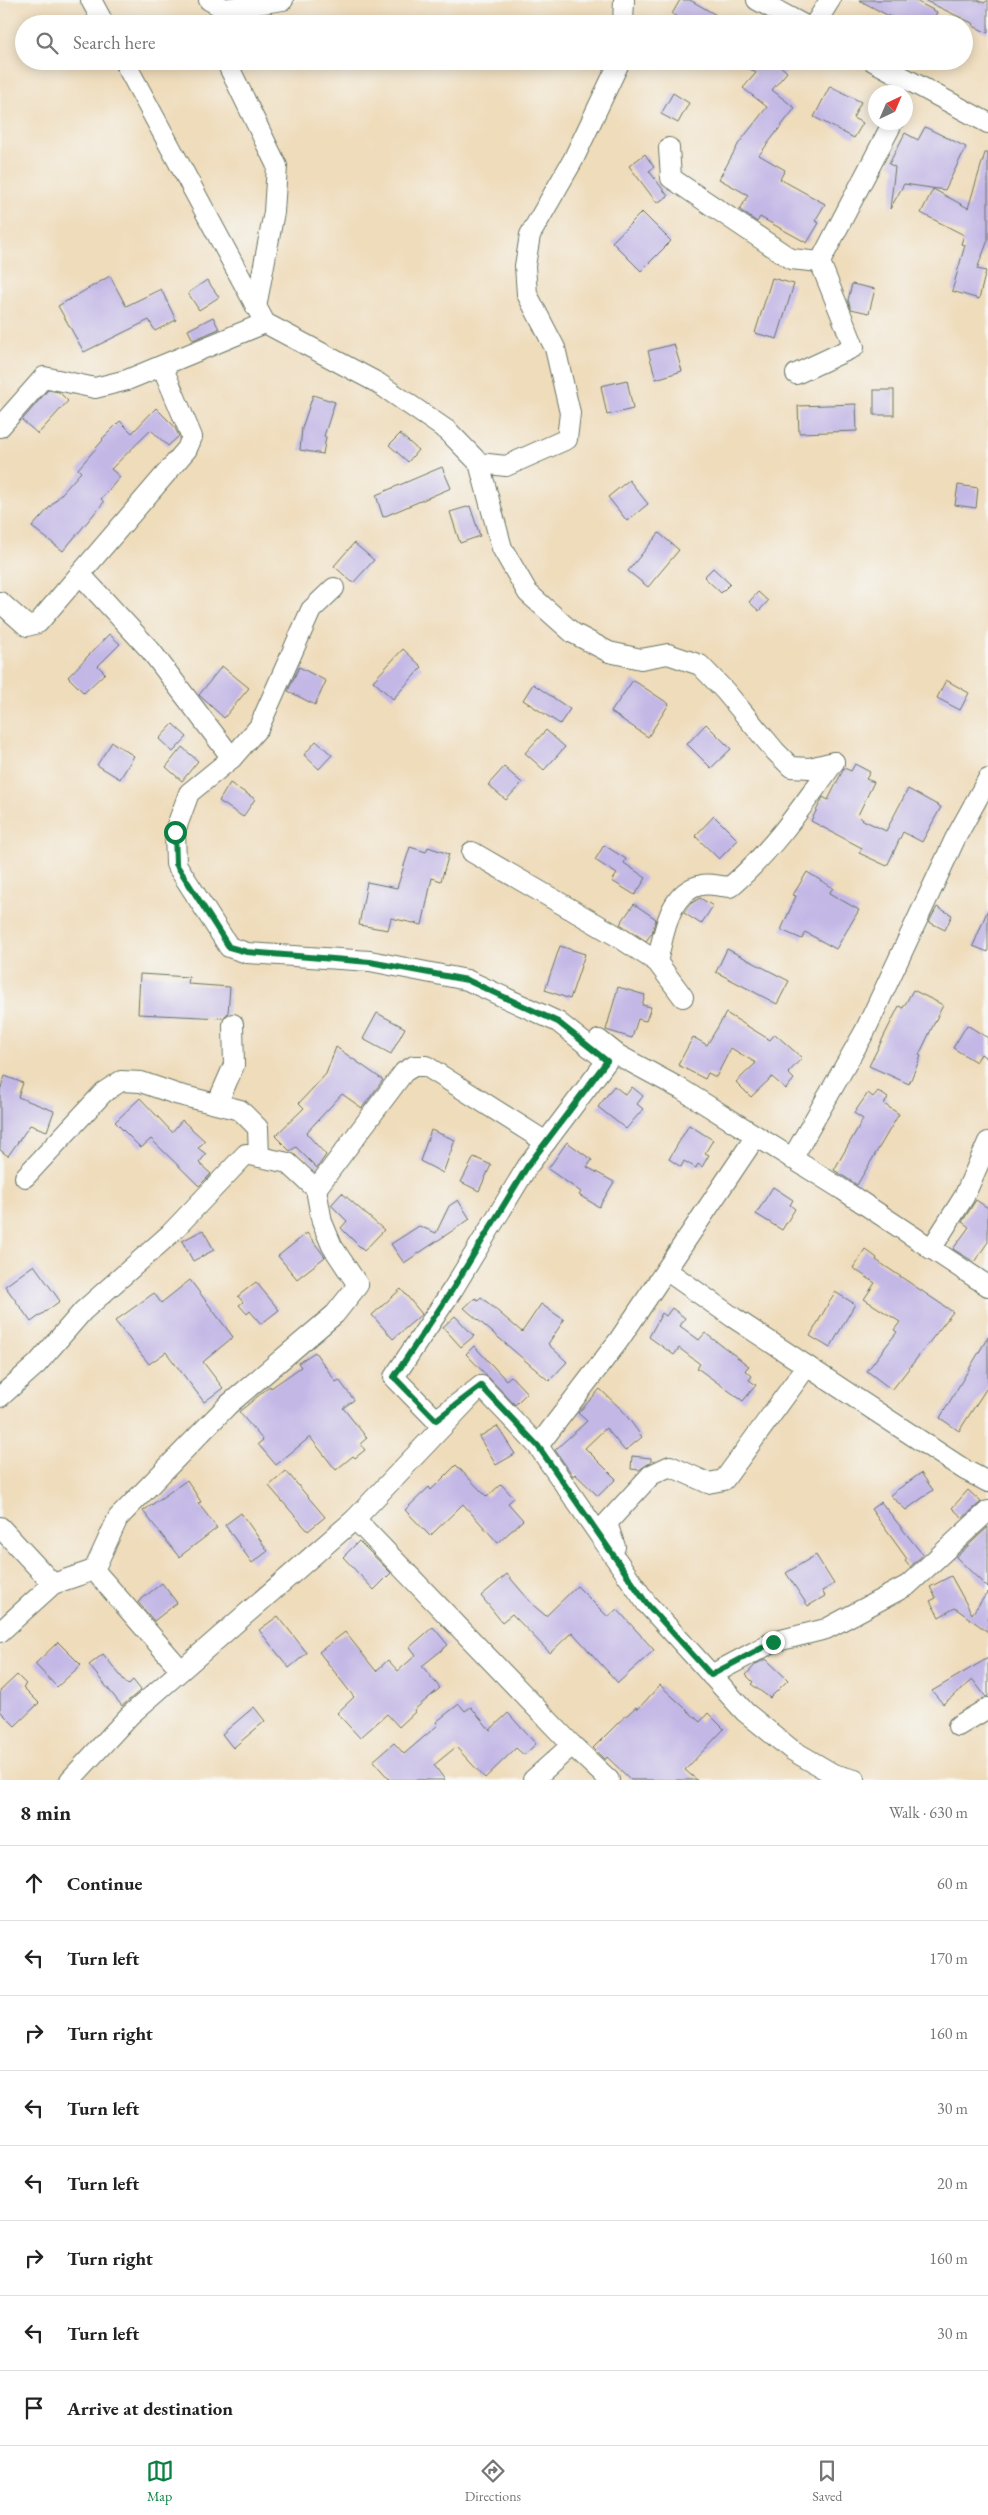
<!DOCTYPE html>
<html lang="en">
<head>
<meta charset="utf-8">
<style>
  body { margin:0; font-family:"EB Garamond",serif; background:#f6f6f6; color:#222 }
  .compass { position:absolute; left:868px; top:85px; width:45px; height:45px; border-radius:50%; background:#fff; box-shadow:0 2px 12px #0003; rotate:44deg }
  .stop { position:absolute; width:15px; height:15px; margin:-11px; border:4px solid #0b8043; border-radius:50%; background:#fff }
  .stop.end { background:#0b8043; border-color:#fff; box-shadow:0 1px 5px #0008 }
  .list { margin:0; padding:0; list-style:none }
  h2 { display:flex; justify-content:space-between; align-items:center; height:65px; margin:0; padding:0 20px; font-size:21px }
  h2 small { font-size:16px; font-weight:400; color:#767676 }
  .list li { display:grid; grid-template-columns:32px 1fr auto; gap:15px; align-items:center; box-sizing:border-box; height:75px; padding:0 20px; border-top:1px solid #e0e0e0 }
  .list b { display:block; font-size:19px; white-space:nowrap }
  .list em { font-size:16px; font-style:normal; color:#767676 }
  .icon { flex:none; width:28px; height:28px; fill:none; stroke:currentColor; stroke-width:2; stroke-linecap:round; stroke-linejoin:round }
  .map { position:relative; flex:none; width:988px; height:1780px; overflow:hidden }
  .search { position:absolute; background:#fff; box-shadow:0 2px 12px #0003; left:15px; right:15px; top:15px; height:55px; display:flex; align-items:center; gap:12px; box-sizing:border-box; padding:0 18px; border-radius:28px; color:#767676; font-size:19px }
  .sheet { height:665px; background:#fff }
  nav { display:flex; justify-content:space-around; align-items:center; box-sizing:border-box; height:70px; border-top:1px solid #e0e0e0; background:#fff; font-size:14px; color:#767676 }
  nav a { display:grid; justify-items:center; gap:2px }
  nav .on { color:#0b8043 }
  .map>svg:first-child { display:block }
  .building { fill:#c3b7e6 }
  .lines { fill:none; stroke-linecap:round; stroke-linejoin:round }
  .minor-casing { stroke:#687563; stroke-width:22 }
  .minor { stroke:#fff; stroke-width:20 }
  .route { stroke:#0b8043; stroke-width:6 }
</style>
</head>
<body>
<div class="map">
<svg width="988" height="1780" viewBox="0 0 988 1780">
  <rect width="100%" height="100%" fill="#f6f6f2"/>
  <filter id="ink" filterUnits="userSpaceOnUse"><feTurbulence type="fractalNoise" baseFrequency=".02" numOctaves="2"/><feDisplacementMap in="SourceGraphic" scale="10" xChannelSelector="R" yChannelSelector="G"/><feConvolveMatrix kernelMatrix="1 2 1 2 8 2 1 2 1" color-interpolation-filters="sRGB"/></filter>
  <filter id="wash" filterUnits="userSpaceOnUse"><feTurbulence type="fractalNoise" baseFrequency=".0096" numOctaves="4" result="noise"/><feDisplacementMap in="SourceGraphic" scale="20" xChannelSelector="R" yChannelSelector="G"/><feGaussianBlur stdDeviation="1.12" result="paint"/><feColorMatrix in="noise" values="0 0 0 0 0 0 0 0 0 0 0 0 0 0 0 0 0 1.4 0 .05"/><feComposite in="paint" operator="in"/></filter>
  <g filter="url(#wash)">
    <rect width="100%" height="100%" fill="#efdcbb"/>
    <g id="blocks">
      <g class="building">
        <path d="M680,0H690L732,24H690L672,14Z"/>
        <path d="M859,0H914L937,12L931,24H904Z"/>
        <path d="M924,0H978L984,3L988,0V33L973,26L974,24Z"/>
        <path d="M739,61H775L787,72L772,90L795,108L759,155L785,170L780,179L825,204L815,221L819,223L807,243L760,217L757,222L740,210L748,195L719,179L739,143L767,107L743,88L756,73Z"/>
        <path d="M830,86L861,102L853,118L863,123L854,138L814,117Z"/>
        <path d="M673,93L689,103L678,123L661,114Z"/>
        <path d="M925,127L966,147L945,190L904,184L890,209L895,167L889,164L905,133L918,140Z"/>
        <path d="M985,153H988V240L977,269L986,271L979,299L952,291L965,245L961,244L964,235L921,213L933,189L968,208Z"/>
        <path d="M645,154L654,167L649,171L668,196L657,203L629,166Z"/>
        <path d="M642,212L671,241L641,271L612,242Z"/>
        <path d="M110,276L126,306L161,289L176,320L155,331L149,320L84,352L58,306Z"/>
        <path d="M772,278L794,284L777,339L755,333Z"/>
        <path d="M207,280L219,297L199,310L188,293Z"/>
        <path d="M852,284L875,289L869,313L851,309L848,300Z"/>
        <path d="M213,317L219,329L193,340L188,330Z"/>
        <path d="M674,344L682,371L656,379L648,351Z"/>
        <path d="M627,380L633,409L607,415L601,386Z"/>
        <path d="M48,390L59,392L68,401L38,434L22,420Z"/>
        <rect x="874" y="390" width="20" height="25"/>
        <path d="M313,395L335,402L324,436L326,437L323,454L300,450L302,428Z"/>
        <path d="M856,404L857,431L799,433L798,406Z"/>
        <path d="M156,408L174,426L179,436L168,446L151,430L111,469L120,477L101,499L104,502L63,551L32,527L81,472L78,469L103,440L102,439L120,421L132,433Z"/>
        <path d="M400,434L418,450L408,462L389,445Z"/>
        <path d="M442,467L451,488L383,517L376,495Z"/>
        <path d="M629,480L648,504L627,521L608,497Z"/>
        <path d="M958,485L978,488L976,508L955,505Z"/>
        <path d="M470,506L480,536L460,543L450,512Z"/>
        <path d="M659,533L679,550L648,587L628,571Z"/>
        <path d="M354,543L374,560L353,583L334,566Z"/>
        <path d="M713,568L730,584L721,593L704,577Z"/>
        <path d="M758,592L768,601L759,611L749,602Z"/>
        <path d="M109,634L120,644L98,666L105,673L84,693L68,677Z"/>
        <path d="M403,649L422,667L393,699L373,681Z"/>
        <path d="M222,666L249,688L224,718L199,695Z"/>
        <path d="M299,667L326,681L315,705L288,691Z"/>
        <path d="M633,680L669,704L648,737L611,712Z"/>
        <path d="M946,680L969,693L960,710L937,698Z"/>
        <path d="M533,684L570,709L560,724L523,700Z"/>
        <path d="M173,724L187,737L173,752L159,739Z"/>
        <path d="M706,724L731,749L711,768L687,744Z"/>
        <path d="M546,730L565,747L544,770L525,753Z"/>
        <path d="M316,741L332,755L319,769L304,755Z"/>
        <path d="M112,742L134,756L120,779L97,765Z"/>
        <path d="M182,747L198,761L182,781L166,767Z"/>
        <path d="M855,764L870,772L866,779L874,782L858,815L863,820L886,831L908,789L941,807L922,842L903,832L887,866L859,853L862,848L811,821L823,797L828,800L844,768L851,771Z"/>
        <path d="M504,767L522,783L506,800L488,785Z"/>
        <path d="M230,783L255,799L243,817L219,801Z"/>
        <path d="M714,816L738,840L719,859L695,836Z"/>
        <path d="M604,845L626,859L624,863L646,878L635,895L612,881L617,874L595,860Z"/>
        <path d="M410,847L426,852L428,847L449,854L441,881L432,878L422,925L391,918L388,930L359,925L367,882L397,888Z"/>
        <path d="M807,872L833,888L829,893L859,910L836,949L805,932L802,939L781,930L796,896L793,895Z"/>
        <path d="M700,898L713,906L701,924L684,913L690,904Z"/>
        <path d="M634,904L656,919L652,933L646,941L620,924Z"/>
        <path d="M937,907L952,915L945,930L929,922Z"/>
        <path d="M988,909V952L973,946Z"/>
        <path d="M560,946L585,954L570,999L545,990Z"/>
        <path d="M727,949L789,981L777,1004L716,972Z"/>
        <path d="M140,974L189,977L188,984L230,987L228,1013L223,1018L138,1014Z"/>
        <path d="M618,987L645,995L642,1005L651,1007L646,1021L638,1019L632,1038L606,1030Z"/>
        <path d="M913,990L943,1005L919,1055L921,1056L909,1084L869,1066L899,1006L903,1008Z"/>
        <path d="M377,1013L405,1028L391,1054L363,1039Z"/>
        <path d="M726,1013L770,1040L775,1034L802,1058L788,1073L794,1079L786,1089L772,1077L751,1097L736,1082L756,1063L731,1048L716,1077L708,1073L705,1079L678,1065L693,1037L707,1045Z"/>
        <path d="M967,1025L988,1038V1059L981,1054L976,1062L953,1048Z"/>
        <path d="M336,1047L383,1080L362,1108L342,1094L306,1133L326,1155L317,1168L296,1147L290,1151L275,1136L304,1108L299,1103L326,1074Z"/>
        <path d="M5,1076L23,1083L18,1097L54,1111L47,1131L30,1125L8,1156L0,1150V1090Z"/>
        <path d="M614,1086L626,1095L632,1087L643,1096L637,1104L643,1109L626,1129L598,1107Z"/>
        <path d="M878,1091L888,1098L884,1104L899,1114L857,1185L834,1170L863,1119L854,1113L868,1093L873,1097Z"/>
        <path d="M140,1098L172,1132L182,1120L205,1141L198,1148L206,1154L199,1163L211,1174L199,1186L151,1139L141,1148L115,1122Z"/>
        <path d="M689,1125L713,1140L705,1153L709,1155L702,1167L698,1164L696,1168L684,1161L681,1167L669,1159Z"/>
        <path d="M431,1130L455,1140L443,1173L420,1161Z"/>
        <path d="M567,1142L592,1160L587,1167L614,1182L599,1207L579,1195L581,1192L548,1169Z"/>
        <path d="M474,1157L491,1165L479,1191L461,1182Z"/>
        <path d="M773,1187L793,1200L790,1205L795,1209L782,1230L756,1214Z"/>
        <path d="M342,1193L384,1230L364,1251L341,1228L347,1221L331,1205Z"/>
        <path d="M458,1200L470,1219L404,1263L391,1244L419,1226L436,1233L449,1206Z"/>
        <path d="M976,1200L988,1208V1242L974,1262L953,1249L969,1227L962,1222Z"/>
        <path d="M203,1230L214,1250L193,1261L182,1241Z"/>
        <path d="M307,1233L325,1257L297,1279L278,1256Z"/>
        <path d="M865,1249L877,1258L876,1260L953,1312L892,1390L867,1371L897,1332L894,1330L900,1322L864,1299L875,1283L853,1268Z"/>
        <path d="M34,1265L60,1301L31,1322L5,1286Z"/>
        <path d="M190,1280L233,1337L203,1362L223,1388L204,1402L166,1352L149,1364L115,1321L154,1293L161,1303Z"/>
        <path d="M256,1282L279,1310L261,1324L250,1311L247,1314L239,1305L243,1302L238,1296Z"/>
        <path d="M401,1289L422,1314L393,1339L372,1315Z"/>
        <path d="M835,1292L855,1304L830,1348L810,1336Z"/>
        <path d="M481,1297L522,1332L541,1304L564,1320L548,1344L567,1362L549,1381L464,1308L475,1298L478,1300Z"/>
        <path d="M672,1308L685,1318L680,1326L699,1340L705,1333L749,1366L745,1370L752,1376L749,1380L756,1385L743,1401L697,1368L700,1364L679,1348L674,1355L649,1337L662,1313L666,1316Z"/>
        <path d="M455,1316L474,1336L461,1347L443,1327Z"/>
        <path d="M988,1337V1386L959,1431L940,1418Z"/>
        <path d="M474,1346L506,1380L511,1376L527,1393L515,1405L466,1354Z"/>
        <path d="M315,1352L336,1382L339,1380L354,1400L343,1408L367,1438L360,1444L365,1450L355,1458L353,1456L336,1470L310,1437L276,1465L258,1444L263,1440L239,1412L270,1386L271,1388L301,1367L298,1363Z"/>
        <path d="M600,1389L623,1411L642,1437L625,1451L606,1428L585,1448L616,1479L598,1496L575,1474L573,1476L555,1450L587,1421L578,1413Z"/>
        <path d="M497,1426L515,1454L496,1465L479,1437Z"/>
        <path d="M632,1456L651,1458V1462L639,1470L631,1469Z"/>
        <path d="M456,1465L487,1497L501,1484L514,1498L508,1503L523,1520L498,1543L463,1504L430,1536L405,1510L429,1487L431,1490Z"/>
        <path d="M286,1471L325,1517L308,1531L269,1486Z"/>
        <path d="M921,1473L933,1490L906,1510L890,1495Z"/>
        <path d="M187,1480L201,1502L198,1503L217,1528L179,1557L143,1511Z"/>
        <path d="M968,1490L981,1502L963,1518L952,1508Z"/>
        <path d="M881,1502L923,1555L910,1567L905,1561L907,1559L871,1509Z"/>
        <path d="M241,1513L268,1551L252,1563L225,1525Z"/>
        <path d="M988,1527V1588L956,1557Z"/>
        <path d="M359,1541L391,1573L374,1590L343,1557Z"/>
        <path d="M816,1555L834,1584L822,1591L825,1596L808,1606L786,1573Z"/>
        <path d="M507,1574L533,1605L546,1616L577,1586L608,1617L617,1609L654,1650L618,1683L572,1632L550,1653L512,1614L502,1622L481,1596Z"/>
        <path d="M951,1576L972,1614L988,1592V1632L955,1608L939,1617L930,1601L936,1598L930,1587Z"/>
        <path d="M162,1583L177,1603L154,1621L138,1602Z"/>
        <path d="M278,1616L307,1653L289,1668L259,1630Z"/>
        <path d="M433,1627L448,1645L422,1666L440,1688L414,1710L415,1712L399,1727L387,1714L360,1738L337,1713L354,1697L319,1652L345,1632L376,1671L388,1660L398,1671L416,1655L410,1647Z"/>
        <path d="M58,1642L81,1665L57,1687L35,1664Z"/>
        <path d="M103,1654L128,1685L133,1680L141,1690L122,1706L89,1665Z"/>
        <path d="M988,1658V1696L986,1697L973,1680L943,1704L932,1691Z"/>
        <path d="M766,1659L788,1680L770,1698L751,1684L753,1682L746,1675L756,1664Z"/>
        <path d="M17,1675L26,1684L23,1687L39,1703L15,1726L0,1711V1691Z"/>
        <path d="M660,1685L700,1722L708,1713L724,1729L685,1770L697,1780H631L607,1757L605,1760L593,1748L619,1722L636,1707L638,1709Z"/>
        <path d="M459,1704L465,1711L471,1707L490,1730L508,1713L536,1744L524,1755L516,1748L485,1778L456,1747L434,1765L445,1780H390L373,1761L394,1743L404,1754L438,1725L436,1722Z"/>
        <path d="M254,1707L265,1721L233,1748L222,1734Z"/>
      </g>
    </g>
  </g>
  <g filter="url(#ink)">
    <use href="#blocks" fill-opacity="0" stroke="#687563" stroke-width="1"/>
    <g class="lines">
      <defs>
        <g id="minor">
          <path d="M91,0L104,24"/>
          <path d="M209,0L225,9L283,0"/>
          <path d="M757,0L802,24"/>
          <path d="M623,24L624,0"/>
          <path d="M815,24L830,0"/>
          <path d="M124,61L265,323L378,383L448,431L479,463L506,466L567,439L570,413L555,348L527,294L525,266L530,235L573,160L620,61"/>
          <path d="M226,61L277,166L274,212L256,307"/>
          <path d="M873,61L988,123"/>
          <path d="M669,148L671,178L791,259L820,262"/>
          <path d="M796,374L854,347L820,262L893,122"/>
          <path d="M0,427L44,377L95,388L127,380L265,323"/>
          <path d="M479,463L502,548L528,593L573,633L609,652L641,659L668,654L700,665L725,691L775,751L791,767L810,768L834,762"/>
          <path d="M80,574L151,651L232,758"/>
          <path d="M334,588L311,610L259,727L232,758L189,793L175,831L176,864L229,947L247,953L370,961L467,980L558,1022L607,1061L527,1167L453,1289L394,1377L436,1420L481,1386"/>
          <path d="M0,602L27,626L38,623L187,449L192,437L162,366"/>
          <path d="M472,852L617,936L657,962L683,997"/>
          <path d="M657,962C664,935 668,891 702,885C710,883 721,887 730,887C772,851 802,807 834,762"/>
          <path d="M599,1040L618,1055L681,1089L843,1190L988,1286"/>
          <path d="M217,1104L234,1065L233,1024"/>
          <path d="M792,1159L865,1031L955,839L988,779"/>
          <path d="M25,1177L104,1092L121,1081L141,1082L176,1094L240,1110L258,1128L259,1157"/>
          <path d="M316,1189L404,1072L414,1066H426L546,1142"/>
          <path d="M931,1249L964,1197L988,1142"/>
          <path d="M666,1270L756,1136"/>
          <path d="M0,1397L37,1364L83,1311L170,1234L246,1154L288,1163L316,1189L322,1222L332,1246L358,1285L335,1314L228,1405L118,1518L94,1570L181,1670"/>
          <path d="M538,1446L647,1604L745,1712L792,1750L833,1774L855,1780"/>
          <path d="M0,1527L53,1584"/>
          <path d="M615,1547L607,1523L651,1475L670,1466L708,1483L724,1480L807,1366"/>
          <path d="M0,1632L53,1584L94,1570"/>
          <path d="M711,1675L773,1642L826,1629L908,1585L988,1511"/>
          <path d="M958,1726L988,1708"/>
          <path d="M70,1780L130,1715L355,1519"/>
          <path d="M533,1780L572,1745"/>
          <path d="M609,1780L572,1745L355,1519L481,1386L538,1446L619,1340L666,1270L734,1318L965,1470L988,1482"/>
        </g>
      </defs>
      <use href="#minor" class="minor-casing"/>
      <use href="#minor" class="minor"/>
    </g>
  </g>
  <g class="lines" filter="url(#ink)">
    <path class="route" d="M175,832L176,864L229,947L247,952L370,962L467,980L558,1022L607,1061L527,1167L452,1290L394,1377L436,1420L481,1386L538,1446L647,1604L711,1675L773,1642"/>
  </g>
</svg>
<svg class="compass" viewBox="-18 -18 36 36"><path d="M0-13l5 13h-10z" fill="#e53935"/><path d="M0 13l5-13h-10z" fill="#767676"/></svg>
<div class="stop" style="left:175px;top:832px"></div>
<div class="stop end" style="left:773px;top:1642px"></div>
<div class="search"><svg class="icon" aria-label="search" viewBox="0 0 24 24"><circle cx="10" cy="10" r="6"/><path d="M15 15l6 6"/></svg>Search here</div>
</div>
<section class="sheet">
<h2>8 min<small>Walk · 630 m</small></h2>
<ul class="list">
<li><svg class="icon" aria-label="ahead" viewBox="0 0 24 24"><path d="M12 20V5M6 11l6-6 6 6"/></svg><div><b>Continue</b></div><em>60 m</em></li>
<li><svg class="icon" aria-label="left" viewBox="0 0 24 24"><path d="M17 20v-9H6M10 6l-5 5 5 5"/></svg><div><b>Turn left</b></div><em>170 m</em></li>
<li><svg class="icon" aria-label="right" viewBox="0 0 24 24"><path d="M7 20v-9h11M14 6l5 5-5 5"/></svg><div><b>Turn right</b></div><em>160 m</em></li>
<li><svg class="icon" aria-label="left" viewBox="0 0 24 24"><path d="M17 20v-9H6M10 6l-5 5 5 5"/></svg><div><b>Turn left</b></div><em>30 m</em></li>
<li><svg class="icon" aria-label="left" viewBox="0 0 24 24"><path d="M17 20v-9H6M10 6l-5 5 5 5"/></svg><div><b>Turn left</b></div><em>20 m</em></li>
<li><svg class="icon" aria-label="right" viewBox="0 0 24 24"><path d="M7 20v-9h11M14 6l5 5-5 5"/></svg><div><b>Turn right</b></div><em>160 m</em></li>
<li><svg class="icon" aria-label="left" viewBox="0 0 24 24"><path d="M17 20v-9H6M10 6l-5 5 5 5"/></svg><div><b>Turn left</b></div><em>30 m</em></li>
<li><svg class="icon" aria-label="arrive" viewBox="0 0 24 24"><path d="M6 21V4h12l-3 4 3 4H6"/></svg><div><b>Arrive at destination</b></div></li>
</ul>
</section>
<nav>
<a class="on"><svg class="icon" aria-label="map" viewBox="0 0 24 24"><path d="M3 6l6-2 6 2 6-2v14l-6 2-6-2-6 2zM9 4v14M15 6v14"/></svg>Map</a>
<a><svg class="icon" aria-label="directions" viewBox="0 0 24 24"><path d="M12 3l9 9-9 9-9-9zM9 14v-3h6M13 9l2 2-2 2"/></svg>Directions</a>
<a><svg class="icon" aria-label="saved" viewBox="0 0 24 24"><path d="M7 4h10v16l-5-4-5 4z"/></svg>Saved</a>
</nav>
</body>
</html>
